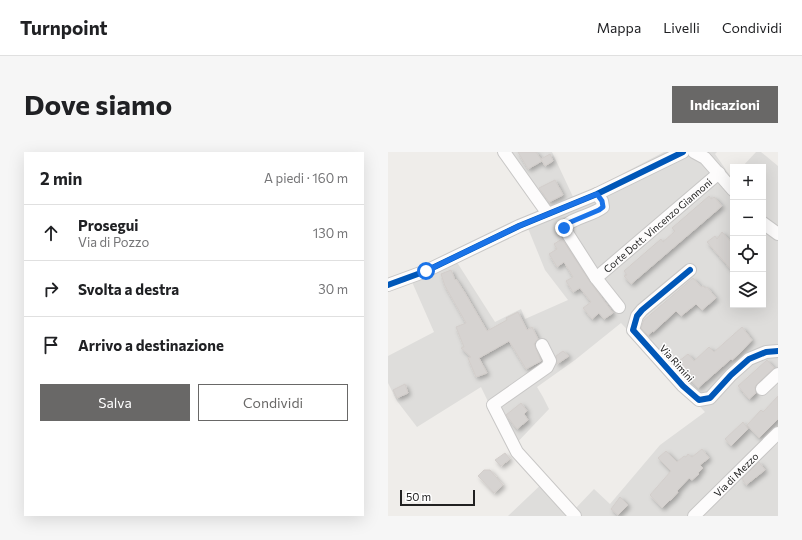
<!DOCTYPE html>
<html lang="it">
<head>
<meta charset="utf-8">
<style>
  body { margin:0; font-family:Commissioner,sans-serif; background:#f6f6f6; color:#202124 }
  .controls { position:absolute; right:12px; top:12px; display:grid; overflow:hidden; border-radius:0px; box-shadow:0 4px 16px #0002 }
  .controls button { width:36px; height:36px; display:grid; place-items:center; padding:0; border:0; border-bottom:1px solid #e0e0e0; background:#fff; color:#202124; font:20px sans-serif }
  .scale { position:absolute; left:12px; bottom:10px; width:75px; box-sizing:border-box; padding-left:4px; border:2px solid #212121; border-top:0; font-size:11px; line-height:14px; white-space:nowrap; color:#212121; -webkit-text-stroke:3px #fff; paint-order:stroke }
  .stop { position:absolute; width:12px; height:12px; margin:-9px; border:3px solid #1a73e8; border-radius:50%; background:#fff }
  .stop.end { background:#1a73e8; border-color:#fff; box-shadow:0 1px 4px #0008 }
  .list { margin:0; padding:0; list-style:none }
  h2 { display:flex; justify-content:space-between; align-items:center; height:52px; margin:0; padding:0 16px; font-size:17px }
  h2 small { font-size:13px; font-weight:400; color:#757577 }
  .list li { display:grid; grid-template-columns:26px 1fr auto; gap:12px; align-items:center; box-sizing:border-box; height:56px; padding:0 16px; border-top:1px solid #e0e0e0 }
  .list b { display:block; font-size:15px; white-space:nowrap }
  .list p { margin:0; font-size:13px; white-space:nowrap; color:#757577 }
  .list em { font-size:13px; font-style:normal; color:#757577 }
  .actions { display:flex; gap:8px; padding:12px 16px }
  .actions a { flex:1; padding:9px 0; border:1px solid #696867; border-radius:0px; text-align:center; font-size:14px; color:#696867 }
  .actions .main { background:#696867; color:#fff }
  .icon { flex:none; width:22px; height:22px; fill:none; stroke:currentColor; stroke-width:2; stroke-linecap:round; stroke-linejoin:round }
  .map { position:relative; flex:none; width:390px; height:364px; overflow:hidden; border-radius:0px }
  header { display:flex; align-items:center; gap:24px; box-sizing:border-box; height:56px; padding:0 20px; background:#fff; border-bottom:1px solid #e0e0e0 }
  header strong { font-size:19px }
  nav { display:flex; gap:22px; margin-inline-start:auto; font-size:14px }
  .intro { display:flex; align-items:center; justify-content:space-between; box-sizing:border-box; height:96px; padding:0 24px }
  h1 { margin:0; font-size:28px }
  .button { padding:10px 18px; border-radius:0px; background:#696867; color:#fff; font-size:14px; font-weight:700 }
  main { display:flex; gap:24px; padding:0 24px }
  aside { flex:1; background:#fff; border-radius:0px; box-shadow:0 4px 16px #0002 }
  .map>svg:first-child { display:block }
  .residential { fill:#dedddb }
  .building { fill:#d6d3d1; stroke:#d3cecb; filter:url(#shadow) }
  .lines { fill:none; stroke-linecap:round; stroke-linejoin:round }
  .minor-casing { stroke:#c8c7c6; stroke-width:14 }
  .minor { stroke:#fdfcfc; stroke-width:12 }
  .cycleway-casing { stroke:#fff; stroke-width:8 }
  .cycleway { stroke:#0057b8; stroke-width:6 }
  .route { stroke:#1a73e8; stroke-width:5 }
  .labels { text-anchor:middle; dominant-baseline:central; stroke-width:3; stroke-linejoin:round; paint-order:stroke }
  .street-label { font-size:10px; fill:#212121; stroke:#fff }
</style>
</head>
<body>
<header>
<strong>Turnpoint</strong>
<nav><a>Mappa</a><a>Livelli</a><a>Condividi</a></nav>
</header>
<div class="intro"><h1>Dove siamo</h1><a class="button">Indicazioni</a></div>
<main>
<aside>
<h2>2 min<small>A piedi · 160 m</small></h2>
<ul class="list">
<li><svg class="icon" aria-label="ahead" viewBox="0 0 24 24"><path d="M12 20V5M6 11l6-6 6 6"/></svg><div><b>Prosegui</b><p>Via di Pozzo</p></div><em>130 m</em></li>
<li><svg class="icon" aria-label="right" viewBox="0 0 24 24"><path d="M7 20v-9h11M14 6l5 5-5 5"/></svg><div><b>Svolta a destra</b></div><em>30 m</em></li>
<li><svg class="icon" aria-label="arrive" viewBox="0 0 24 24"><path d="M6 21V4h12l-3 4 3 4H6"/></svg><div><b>Arrivo a destinazione</b></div></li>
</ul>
<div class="actions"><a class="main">Salva</a><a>Condividi</a></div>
</aside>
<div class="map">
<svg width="390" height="364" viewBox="0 0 390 364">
  <defs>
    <filter id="shadow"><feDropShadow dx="2.5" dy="2.5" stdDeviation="2" flood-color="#0004"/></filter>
  </defs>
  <rect width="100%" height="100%" fill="#efedea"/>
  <path class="residential" d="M109,0H164L186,47L276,0H329L327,2L343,25L345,24V153H375V15H354L368,0H373L390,14V364H120L160,326L187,357L206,337L222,352L272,293L317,260L233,171L187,208L149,235L155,245L161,257L123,297L93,235L29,275L9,249L0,231V204L46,180L21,123L65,104L107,170L133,157L137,167L180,148L157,118L137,69L152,62Z"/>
  <g class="building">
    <path d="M130,0H148L154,9L140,17Z"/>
    <path d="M162,2L165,9L157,14L153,7Z"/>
    <path d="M167,28L175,43L161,50L151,36Z"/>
    <path d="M321,44L323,47L326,45L334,54L243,132L236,124L239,123L236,119L273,87L275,90L287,79L284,76Z"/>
    <path d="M334,80L345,92V120L319,90L327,84L329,87Z"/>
    <path d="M174,87L202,130L225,161L216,167L211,161L204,167L195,156L203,150L192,136L185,140L178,129L185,125L176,110L169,115L161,102L169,97L166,92Z"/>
    <path d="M63,118L67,128L68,127L77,141L99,179L119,168L118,166L130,160L139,178L144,175L150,187L146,192L153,209L138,217L121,189L91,206L99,221L88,225L80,206L83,205L73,196L76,195L68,175L78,171L57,134L53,122Z"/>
    <path d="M305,126L313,135L315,134L317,136L319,135L328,146L314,158L308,152L293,164L288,159L265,180V179L260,183L253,176L256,168Z"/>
    <path d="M354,175L364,188L352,201L344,208L343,207L310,236L301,226L299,228L286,213L300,202L306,209L321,195L326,200Z"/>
    <path d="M175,199L181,204L169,212L168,204Z"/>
    <path d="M379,208L386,216L369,232L367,235L368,241L361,247L350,234Z"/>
    <path d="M17,232L20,241L9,246L5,238Z"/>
    <path d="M390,244V267L371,286L359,273L373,258L375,260Z"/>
    <path d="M133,251L139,259L136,262L140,268L129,277L118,263Z"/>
    <path d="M355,270L360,277L343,294L337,287Z"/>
    <path d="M314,297L321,306L312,313L315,316L310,321L311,322L304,328L301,326L289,339L290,340L283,348H282L274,356L262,343L283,319L270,306L278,299L289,310L296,304L298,305L300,302L304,305Z"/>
    <path d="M117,301L122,307L113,314L107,308Z"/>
    <path d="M371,310L377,318L358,333L354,327Z"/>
    <path d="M96,318H102L115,333L106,341L90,324Z"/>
    <path d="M232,345L240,353L230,363L223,357Z"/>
  </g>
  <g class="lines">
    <defs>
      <g id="minor">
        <path d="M116,0L160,62"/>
        <path d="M306,0L317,6L345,38"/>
        <path d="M209,42L214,49L215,55C204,64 182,66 176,76L208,126L231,155"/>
        <path d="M375,71L390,82"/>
        <path d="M302,118L254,158L249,164L245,178L295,234L311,248L322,246L343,223L361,207L378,200L390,199"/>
        <path id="s1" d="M208,126L331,21"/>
        <path d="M0,133L38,119L131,74L209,42L295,0"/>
        <path d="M154,193L162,209L159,215L105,253L129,300L187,364"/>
        <path d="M374,237L390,222"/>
        <path id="s2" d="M306,364L390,281"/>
      </g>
    </defs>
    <use href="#minor" class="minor-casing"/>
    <use href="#minor" class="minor"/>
    <defs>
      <g id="cycleway">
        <path d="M302,118L254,158L249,164L245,178L295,234L311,248L322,246L343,223L361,207L378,200L390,199"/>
        <path d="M0,133L38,119L131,74L209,42L295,0"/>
      </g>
    </defs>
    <use href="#cycleway" class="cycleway-casing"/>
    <use href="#cycleway" class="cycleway"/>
  </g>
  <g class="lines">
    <path class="route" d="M38,119L131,74L209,42L214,49L215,55L211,58L178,72L176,76"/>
  </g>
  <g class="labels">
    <g class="street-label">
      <text stroke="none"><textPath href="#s1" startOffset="81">Corte Dott. Vincenzo Giannoni</textPath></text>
      <text transform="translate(289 211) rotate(48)">Via Rimini</text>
      <text stroke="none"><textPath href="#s2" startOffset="59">Via di Mezzo</textPath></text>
    </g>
  </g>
</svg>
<div class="controls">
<button>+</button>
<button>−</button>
<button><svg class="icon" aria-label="locate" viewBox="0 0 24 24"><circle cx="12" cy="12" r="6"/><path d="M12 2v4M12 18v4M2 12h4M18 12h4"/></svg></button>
<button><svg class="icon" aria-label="layers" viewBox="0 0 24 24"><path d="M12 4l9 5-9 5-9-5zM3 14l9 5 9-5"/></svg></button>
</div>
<div class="scale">50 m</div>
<div class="stop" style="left:38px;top:119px"></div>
<div class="stop end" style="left:176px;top:76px"></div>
</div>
</main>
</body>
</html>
